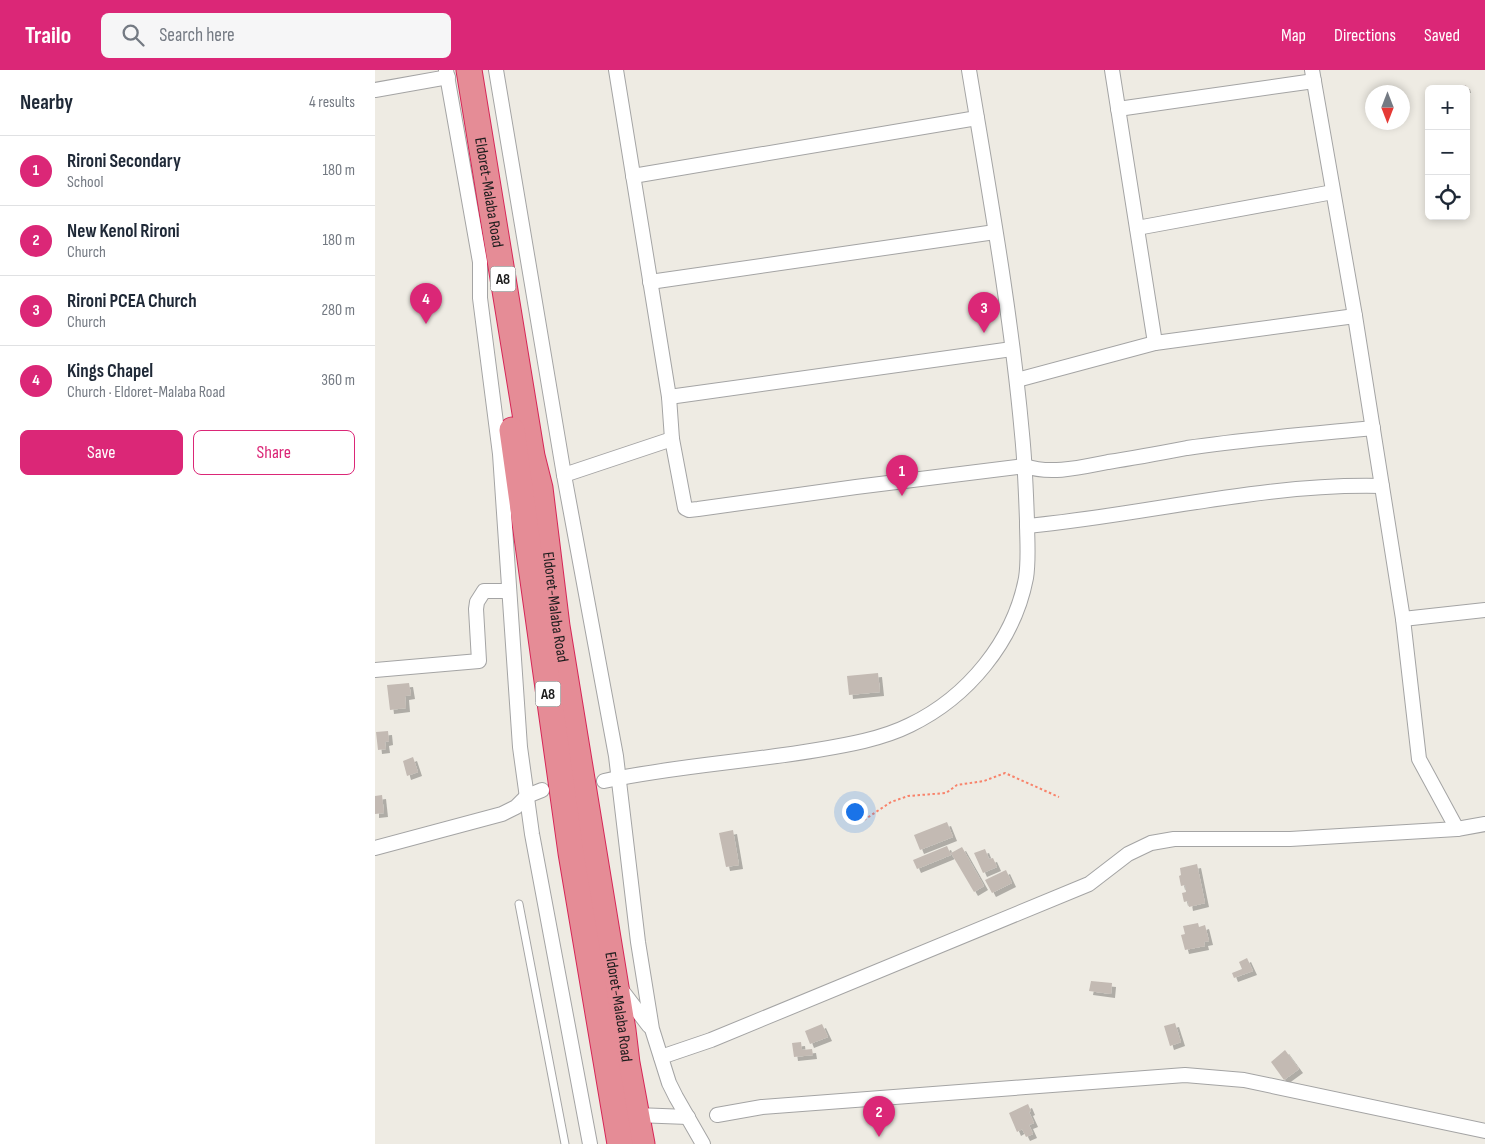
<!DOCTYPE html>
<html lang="en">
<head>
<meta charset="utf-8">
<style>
  body { margin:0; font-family:"Sofia Sans Condensed",sans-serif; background:#f6f6f7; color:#1f2937 }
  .controls { position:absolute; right:15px; top:15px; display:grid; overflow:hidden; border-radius:8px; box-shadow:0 2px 8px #0003 }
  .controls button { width:45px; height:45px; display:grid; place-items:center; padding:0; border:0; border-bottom:1px solid #e0e1e3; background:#fff; color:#1f2937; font:25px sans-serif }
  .compass { position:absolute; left:990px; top:15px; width:45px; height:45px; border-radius:50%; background:#fff; box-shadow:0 2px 8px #0003; rotate:180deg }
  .you { position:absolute; left:479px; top:741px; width:18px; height:18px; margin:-12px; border:4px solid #fff; border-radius:50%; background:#1a73e8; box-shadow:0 0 0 8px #1a73e833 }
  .badge { display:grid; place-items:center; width:32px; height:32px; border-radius:50%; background:#db2777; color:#fff; font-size:16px; font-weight:700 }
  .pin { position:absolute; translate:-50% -41px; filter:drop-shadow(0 1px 2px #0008) }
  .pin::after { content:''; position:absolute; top:26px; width:18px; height:15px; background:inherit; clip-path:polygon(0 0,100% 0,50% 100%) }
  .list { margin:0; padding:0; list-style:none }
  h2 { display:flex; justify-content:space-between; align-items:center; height:65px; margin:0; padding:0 20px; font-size:21px }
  h2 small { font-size:16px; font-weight:400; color:#747a83 }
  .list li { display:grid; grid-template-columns:32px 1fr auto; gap:15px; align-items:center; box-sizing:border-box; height:70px; padding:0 20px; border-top:1px solid #e0e1e3 }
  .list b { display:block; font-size:19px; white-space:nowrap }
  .list p { margin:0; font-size:16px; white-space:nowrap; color:#747a83 }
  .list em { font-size:16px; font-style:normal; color:#747a83 }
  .actions { display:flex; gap:10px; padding:15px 20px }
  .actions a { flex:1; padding:11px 0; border:1px solid #db2777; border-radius:8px; text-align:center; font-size:18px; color:#db2777 }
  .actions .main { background:#db2777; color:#fff }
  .icon { flex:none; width:28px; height:28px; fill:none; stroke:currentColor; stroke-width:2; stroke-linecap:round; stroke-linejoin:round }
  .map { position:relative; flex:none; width:1110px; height:1074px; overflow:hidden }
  header { display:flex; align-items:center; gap:30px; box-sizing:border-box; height:70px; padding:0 25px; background:#db2777; color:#fff }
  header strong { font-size:24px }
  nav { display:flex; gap:28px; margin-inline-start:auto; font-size:18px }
  .search { width:350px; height:45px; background:#f6f6f7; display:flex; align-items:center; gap:12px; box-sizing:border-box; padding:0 18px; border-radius:8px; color:#747a83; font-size:19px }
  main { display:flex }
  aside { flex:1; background:#fff }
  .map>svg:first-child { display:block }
  .building { fill:#c3bab3; filter:url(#shadow) }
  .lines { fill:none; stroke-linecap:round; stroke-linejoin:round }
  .lane-casing { stroke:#a4a4a4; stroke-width:9 }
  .street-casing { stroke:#a4a4a4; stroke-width:16 }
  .highway-casing { stroke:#d62657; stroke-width:27 }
  .path { stroke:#f8836b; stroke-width:2; stroke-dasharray:2.5 2.5; stroke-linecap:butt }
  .lane { stroke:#fff; stroke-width:7 }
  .street { stroke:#fff; stroke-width:14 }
  .highway { stroke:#e58c96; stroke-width:25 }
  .labels { text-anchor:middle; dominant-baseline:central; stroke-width:5; stroke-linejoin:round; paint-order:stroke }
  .shield { fill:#fff; stroke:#616161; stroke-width:1 }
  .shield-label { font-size:15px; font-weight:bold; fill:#1d1d1d }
  .street-label { font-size:16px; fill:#1d1d1d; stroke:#fff }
</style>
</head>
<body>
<header>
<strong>Trailo</strong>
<div class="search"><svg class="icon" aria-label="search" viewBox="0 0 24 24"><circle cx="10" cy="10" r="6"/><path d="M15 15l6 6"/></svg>Search here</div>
<nav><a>Map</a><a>Directions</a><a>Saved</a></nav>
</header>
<main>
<aside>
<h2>Nearby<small>4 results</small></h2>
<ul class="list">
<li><span class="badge">1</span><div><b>Rironi Secondary</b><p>School</p></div><em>180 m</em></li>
<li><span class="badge">2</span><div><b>New Kenol Rironi</b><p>Church</p></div><em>180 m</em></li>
<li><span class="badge">3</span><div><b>Rironi PCEA Church</b><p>Church</p></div><em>280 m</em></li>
<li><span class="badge">4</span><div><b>Kings Chapel</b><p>Church · Eldoret-Malaba Road</p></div><em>360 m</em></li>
</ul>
<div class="actions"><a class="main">Save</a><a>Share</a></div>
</aside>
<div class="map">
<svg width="1110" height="1074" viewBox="0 0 1110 1074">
  <defs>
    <filter id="shadow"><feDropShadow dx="4" dy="4" stdDeviation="0" flood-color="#0004"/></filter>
  </defs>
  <rect width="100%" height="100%" fill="#eeebe3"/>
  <g class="building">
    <path d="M1091,15L1092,19H1081V16Z"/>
    <path d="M503,603L505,622L474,625L472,606Z"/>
    <path d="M34,613L36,625L30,626L31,638L15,640L12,615Z"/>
    <path d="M13,661L14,671L10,672L11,679L3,680L1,662Z"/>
    <path d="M38,687L43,702L32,706L28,691Z"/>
    <path d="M7,725L9,743L0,744V726Z"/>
    <path d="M572,752L578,767L545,780L539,765Z"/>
    <path d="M358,760L364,795L351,797L344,763Z"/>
    <path d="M572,776L576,785L542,799L538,790Z"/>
    <path d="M587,777L609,816L599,822L576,783Z"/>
    <path d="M610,779L614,789L618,788L622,797L608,803L599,783Z"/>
    <path d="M822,794L830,833L814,837L813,831L809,832L807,823L811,822L810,815L806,816L804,806L806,805L805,798Z"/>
    <path d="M631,800L637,813L617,823L610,810Z"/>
    <path d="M823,853L824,857L830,855L834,871L829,872L830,876L810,880L806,865L810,864L808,856Z"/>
    <path d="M872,888L878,901L859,908L857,903L867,899L864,892Z"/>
    <path d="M716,911L737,913L736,924L714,921Z"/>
    <path d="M800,953L806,972L795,976L789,956Z"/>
    <path d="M447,954L453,967L435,974L430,961Z"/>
    <path d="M426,972L427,980L437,979L438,985L419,987L417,973Z"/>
    <path d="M910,980L924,999L909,1010L896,992Z"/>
    <path d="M653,1034L656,1041L654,1042L659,1053L654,1055L658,1064L651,1067L647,1059L642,1062L634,1043Z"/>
  </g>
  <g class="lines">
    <defs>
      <path id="lane" d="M144,834L190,1074"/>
      <g id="street">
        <path d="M71,0L105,192V228L125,384L145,677L157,764L215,1074"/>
        <path d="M121,0L189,405L241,686L263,872L277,959L294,1013L301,1027L328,1074"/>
        <path d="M241,0L294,327L297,369L310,438L314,440L323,439L481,417L650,396C676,405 707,397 733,392C759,388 786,383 812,378C874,369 936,364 998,358"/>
        <path d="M937,0L980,246L1028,549L1044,689L1082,759"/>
        <path d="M0,20L73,7"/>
        <path d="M743,39L939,11"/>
        <path d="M258,106L602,48"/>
        <path d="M762,158L958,122"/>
        <path d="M275,212L620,162"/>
        <path d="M780,273L980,246"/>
        <path d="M642,310L780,273L737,0"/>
        <path d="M294,327L637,279"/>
        <path d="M189,405L297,369"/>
        <path d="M652,456C771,445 887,413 1007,416"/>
        <path d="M1028,549L1110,540"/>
        <path d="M0,600L104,591L101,539L102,532L109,521H134"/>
        <path d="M229,711C299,696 371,692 442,680C472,675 507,669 535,655C593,627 639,571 651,508C654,489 652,470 652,451C651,422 650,393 647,364C636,242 614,121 594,0"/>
        <path d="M0,778L127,744L141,737L152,726L167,720"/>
        <path d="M245,918L274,956"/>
        <path d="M286,987L336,970L714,814L753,784L776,773L799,769H915L1082,759L1110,754"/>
        <path d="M261,1045L313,1047"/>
        <path d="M342,1045L387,1037L810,1005L869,1010L1110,1061"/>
      </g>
      <g id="highway">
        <path id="s1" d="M94,0L157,386L165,418L182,556L248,960L252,993L267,1074"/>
        <path d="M137,360L196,783L245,1074"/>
      </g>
    </defs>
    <use href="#lane" class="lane-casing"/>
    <use href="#street" class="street-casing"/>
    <use href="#highway" class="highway-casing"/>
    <path class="path" d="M489,750L516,732L533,726L571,723L582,715L609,711L630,703L684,727"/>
    <use href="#lane" class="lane"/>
    <use href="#street" class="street"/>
    <use href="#highway" class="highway"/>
  </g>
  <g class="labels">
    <g class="shield">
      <rect x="115.5" y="196.5" width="25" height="25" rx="4"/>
      <rect x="160.5" y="611.5" width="25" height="25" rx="4"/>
    </g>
    <g class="shield-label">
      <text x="128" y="209">A8</text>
      <text x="173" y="624">A8</text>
    </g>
    <g class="street-label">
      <text stroke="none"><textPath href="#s1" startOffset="124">Eldoret-Malaba Road</textPath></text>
      <text stroke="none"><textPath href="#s1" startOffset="544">Eldoret-Malaba Road</textPath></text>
      <text stroke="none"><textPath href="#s1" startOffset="949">Eldoret-Malaba Road</textPath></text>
    </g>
  </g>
</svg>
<div class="controls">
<button>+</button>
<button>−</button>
<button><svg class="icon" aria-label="locate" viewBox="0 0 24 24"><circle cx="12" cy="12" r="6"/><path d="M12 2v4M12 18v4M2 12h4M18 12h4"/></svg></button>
</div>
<svg class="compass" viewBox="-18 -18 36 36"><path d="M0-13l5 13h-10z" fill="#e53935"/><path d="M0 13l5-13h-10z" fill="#747a83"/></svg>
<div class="you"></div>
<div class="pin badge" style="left:527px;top:426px">1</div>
<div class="pin badge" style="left:504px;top:1067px">2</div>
<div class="pin badge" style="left:609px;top:263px">3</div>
<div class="pin badge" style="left:51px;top:254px">4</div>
</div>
</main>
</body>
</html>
